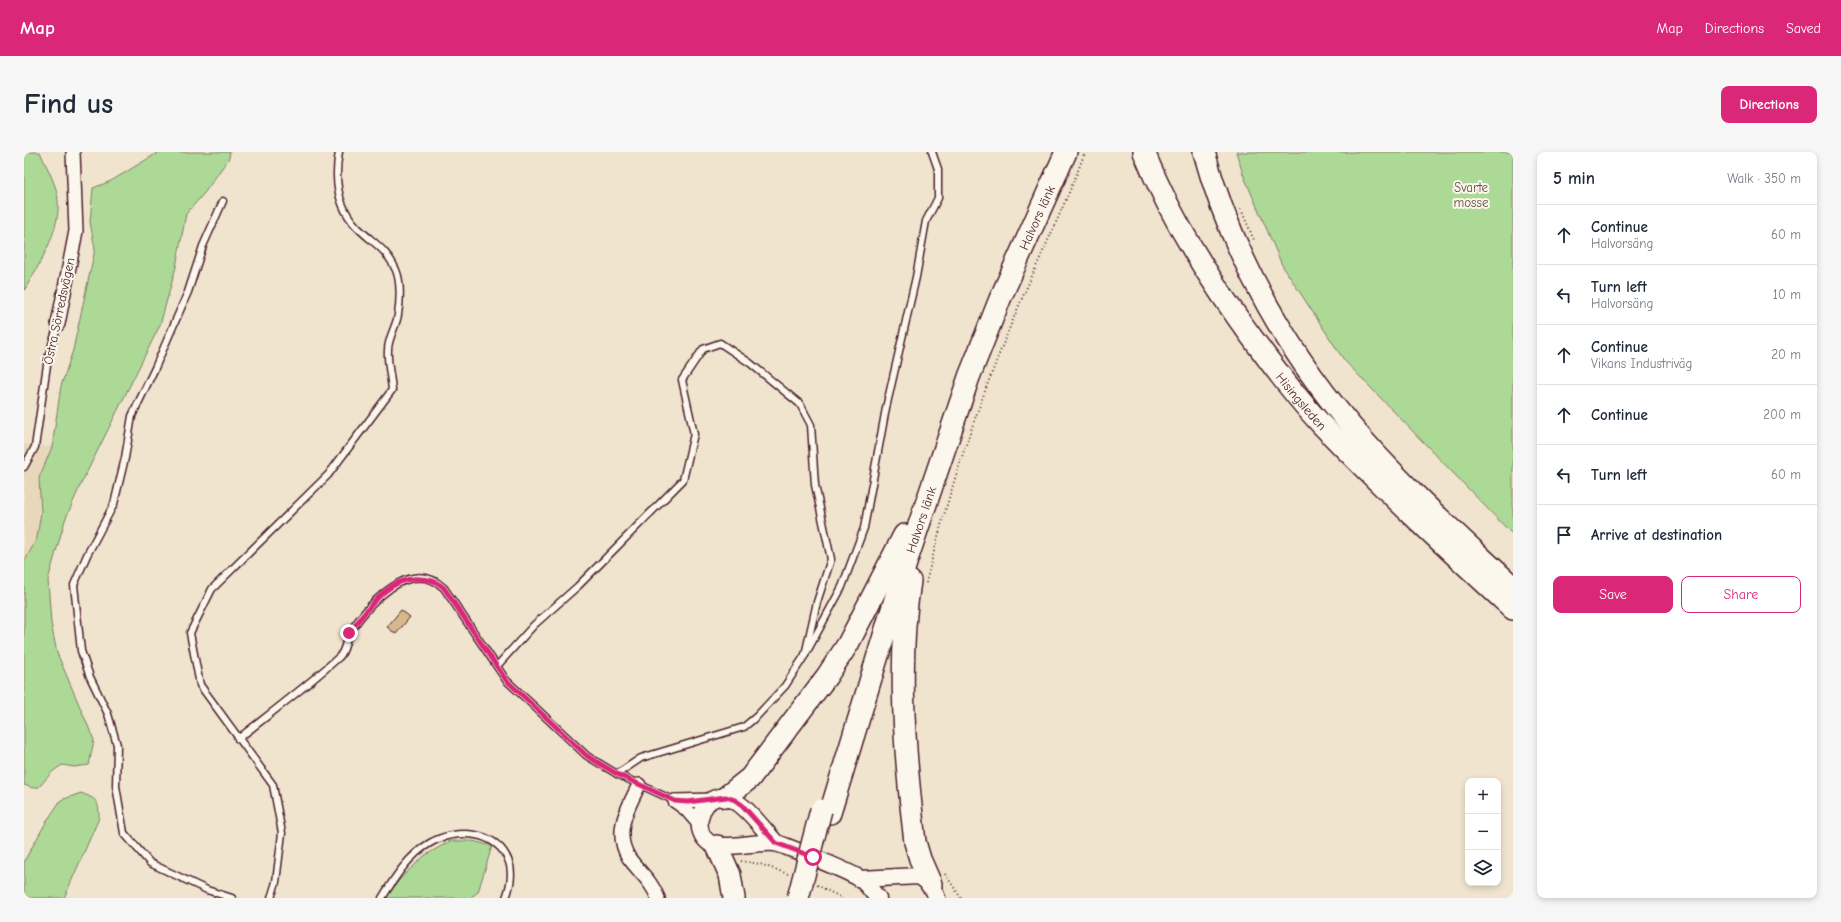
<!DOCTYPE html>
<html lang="en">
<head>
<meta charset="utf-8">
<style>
  body { margin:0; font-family:"Comic Neue",sans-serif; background:#f6f6f7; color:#1f2937 }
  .controls { position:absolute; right:12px; bottom:12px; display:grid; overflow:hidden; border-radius:8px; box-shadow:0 2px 6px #0003 }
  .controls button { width:36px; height:36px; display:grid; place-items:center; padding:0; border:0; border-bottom:1px solid #e0e1e3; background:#fff; color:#1f2937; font:20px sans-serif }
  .stop { position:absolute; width:12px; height:12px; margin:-9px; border:3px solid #db2777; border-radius:50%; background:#fff }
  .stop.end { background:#db2777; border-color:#fff; box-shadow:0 1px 4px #0008 }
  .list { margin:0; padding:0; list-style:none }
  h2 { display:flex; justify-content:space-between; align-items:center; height:52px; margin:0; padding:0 16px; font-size:17px }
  h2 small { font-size:13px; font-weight:400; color:#747a83 }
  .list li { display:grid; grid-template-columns:26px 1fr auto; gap:12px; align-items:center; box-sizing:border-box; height:60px; padding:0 16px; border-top:1px solid #e0e1e3 }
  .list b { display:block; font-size:15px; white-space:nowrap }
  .list p { margin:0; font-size:13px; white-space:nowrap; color:#747a83 }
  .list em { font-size:13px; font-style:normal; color:#747a83 }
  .actions { display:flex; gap:8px; padding:12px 16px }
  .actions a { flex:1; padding:9px 0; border:1px solid #db2777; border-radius:8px; text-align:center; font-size:14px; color:#db2777 }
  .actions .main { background:#db2777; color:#fff }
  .icon { flex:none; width:22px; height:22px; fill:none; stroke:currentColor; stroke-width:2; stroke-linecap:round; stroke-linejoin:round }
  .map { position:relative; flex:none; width:1489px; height:746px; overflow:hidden; border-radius:8px }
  header { display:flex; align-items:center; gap:24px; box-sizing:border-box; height:56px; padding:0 20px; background:#db2777; color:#fff }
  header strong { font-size:19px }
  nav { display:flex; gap:22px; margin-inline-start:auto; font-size:14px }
  .intro { display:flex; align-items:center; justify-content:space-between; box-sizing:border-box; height:96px; padding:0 24px }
  h1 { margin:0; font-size:28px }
  .button { padding:10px 18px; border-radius:8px; background:#db2777; color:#fff; font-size:14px; font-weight:700 }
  main { display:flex; gap:24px; padding:0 24px }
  aside { flex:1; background:#fff; border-radius:8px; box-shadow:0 2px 6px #0003 }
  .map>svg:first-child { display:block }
  .built { fill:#e9d7bb }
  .green { fill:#add997; stroke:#7c7c61 }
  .building { fill:#d8b88b; stroke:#4a1f2b }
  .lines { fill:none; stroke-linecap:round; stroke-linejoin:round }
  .service-casing { stroke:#4a1f2b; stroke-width:9 }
  .minor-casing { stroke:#4a1f2b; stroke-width:16 }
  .tertiary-casing { stroke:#4a1f2b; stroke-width:19 }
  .trunk-casing { stroke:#4a1f2b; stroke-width:24 }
  .path { stroke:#4a1f2b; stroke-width:2; stroke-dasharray:1 3; stroke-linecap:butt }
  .service { stroke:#fbf7ec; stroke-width:6 }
  .minor { stroke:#fbf7ec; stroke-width:13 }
  .tertiary { stroke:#fbf7ec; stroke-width:16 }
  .trunk { stroke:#fbf7ec; stroke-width:21 }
  .trunk-bridge-casing { stroke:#4a1f2b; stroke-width:24; stroke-linecap:butt }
  .trunk-bridge { stroke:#fbf7ec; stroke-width:21 }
  .route { stroke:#db2777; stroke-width:5 }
  .labels { text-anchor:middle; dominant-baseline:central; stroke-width:4; stroke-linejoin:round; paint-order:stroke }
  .park-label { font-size:13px; fill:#634e46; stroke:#fbf7ec }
  .street-label { font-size:13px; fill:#4a1f2b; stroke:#fbf7ec }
</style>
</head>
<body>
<header>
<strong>Map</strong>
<nav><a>Map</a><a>Directions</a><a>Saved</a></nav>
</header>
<div class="intro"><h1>Find us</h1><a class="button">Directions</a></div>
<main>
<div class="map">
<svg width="1489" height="746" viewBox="0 0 1489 746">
  <rect width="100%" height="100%" fill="#f0e4cf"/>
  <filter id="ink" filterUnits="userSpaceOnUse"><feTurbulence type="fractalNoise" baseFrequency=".025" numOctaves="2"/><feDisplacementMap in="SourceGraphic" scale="8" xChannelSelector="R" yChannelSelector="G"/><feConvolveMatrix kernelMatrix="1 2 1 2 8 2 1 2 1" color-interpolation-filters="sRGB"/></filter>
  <g filter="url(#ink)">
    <path class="built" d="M0,292L28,295L15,326L17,360L13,386L0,411Z"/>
    <g class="green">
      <path d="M0,0H16C21,12 28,24 32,37C42,72 16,110 0,139Z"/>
      <path d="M135,0H206L205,6L181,40L162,62L152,115L136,173L57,332L41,368L24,428L27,471L33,501L70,588L65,613L50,615L38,613L28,620L15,635L9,636L0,633V411L13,386L17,360L15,326L28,295L37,234L49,198L71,97L66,70L69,36L87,29Z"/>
      <path d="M1212,0H1489V383L1320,208L1258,113L1219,22Z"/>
      <path d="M57,641C73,647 75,649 75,666L40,746H0V710L3,704L24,667L37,648Z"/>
      <path d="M426,689H449L468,694L454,740L446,746H362L376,727L400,704Z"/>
    </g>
    <path class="building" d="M377,458L386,465L372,482L363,475Z"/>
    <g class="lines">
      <defs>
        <g id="service">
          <path d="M199,49L179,94L164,140L131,216L108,264L101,306L90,352L63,403L50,433L57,499L66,525L84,562L93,593L92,634L100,681L126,711L183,738L208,746"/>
          <path d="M0,315L11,295L24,206L34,172"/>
          <path d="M473,514L510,473L554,434L659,328L670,282L658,228L679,197L696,191L726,211L776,252L787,273L791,333L807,407L793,450L781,503"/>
          <path d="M214,587C248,560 283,534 315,505C322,499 321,487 326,480C344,453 386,404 420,436L482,528L563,604L593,622L651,649"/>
          <path d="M593,622L617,606L720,575L733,564L761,534L781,503L818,435L840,376L862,256L892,125L902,69L914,46V17L908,0"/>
          <path d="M247,746L252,730L258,681L249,633L176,533L166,481L188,437L304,323L368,238C367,225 363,211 364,198C364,186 372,175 374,163C376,150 377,130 372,118C363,97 349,91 334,76C313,55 310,28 315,0"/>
          <path d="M358,746C371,725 385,703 406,691C432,676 473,678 485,710C489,721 486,735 482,746"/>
        </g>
        <g id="minor">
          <path d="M34,172L52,79L49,0"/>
          <path d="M615,633C603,657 589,681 605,706C616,721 626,727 634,746"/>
          <path d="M651,649L689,648"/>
          <path d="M651,649L662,657L676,673"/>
        </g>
        <g id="tertiary">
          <path d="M752,691C739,678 715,641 695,645C674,649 668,681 687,692C700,698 734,689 751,691C757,692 765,696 771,698C792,707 815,715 835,726C842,730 848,740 854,746"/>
          <path d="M836,727L895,724L907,732L913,746"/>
        </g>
        <g id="trunk">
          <path id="s1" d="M1120,0C1148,70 1189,134 1235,195C1254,221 1275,248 1297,272C1358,336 1424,397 1489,457"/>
          <path d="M1180,0C1209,106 1267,207 1340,289C1386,341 1438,387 1489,435"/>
          <path d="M886,429C873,513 881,605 891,690L896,707L907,732"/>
          <path d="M702,645L726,626L803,524L824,492L880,383"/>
          <path id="s2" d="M806,661L883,408L945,225L976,147L1042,0"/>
          <path d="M693,694L706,723L710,746"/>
        </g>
      </defs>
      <use href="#service" class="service-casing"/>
      <use href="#minor" class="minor-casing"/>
      <use href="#tertiary" class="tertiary-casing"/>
      <use href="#trunk" class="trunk-casing"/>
      <g class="path">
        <path d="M1217,57L1230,88"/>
        <path d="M902,431C923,344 952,258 986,175C1010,116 1039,60 1061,0"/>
        <path d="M717,709L736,712L764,722"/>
        <path d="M921,722L937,746"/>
        <path d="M793,733L818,746"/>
      </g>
      <use href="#service" class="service"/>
      <use href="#minor" class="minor"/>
      <use href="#tertiary" class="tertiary"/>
      <use href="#trunk" class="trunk"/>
      <defs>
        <path id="trunk-bridge" d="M774,746L797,658"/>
      </defs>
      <use href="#trunk-bridge" class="trunk-bridge-casing"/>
      <use href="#trunk-bridge" class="trunk-bridge"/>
    </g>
  </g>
  <g class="lines" filter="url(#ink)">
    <path class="route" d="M325,481C343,459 364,423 397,427C408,428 412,429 420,436L482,528L563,604L593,622L651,649L664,650L702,645L711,648L718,653L752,691L789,705"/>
  </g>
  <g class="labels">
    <g class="park-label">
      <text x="1447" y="35">Svarte<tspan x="1447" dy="15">mosse</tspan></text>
    </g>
    <g class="street-label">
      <text stroke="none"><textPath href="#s2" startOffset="631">Halvors länk</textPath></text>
      <text transform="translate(35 159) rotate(-78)">Östra Sörredsvägen</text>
      <text stroke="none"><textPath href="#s1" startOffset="296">Hisingsleden</textPath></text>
      <text stroke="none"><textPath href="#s2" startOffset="307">Halvors länk</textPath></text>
    </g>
  </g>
</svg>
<div class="controls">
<button>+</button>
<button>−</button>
<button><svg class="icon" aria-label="layers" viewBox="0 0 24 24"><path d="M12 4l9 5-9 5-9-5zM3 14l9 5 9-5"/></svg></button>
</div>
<div class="stop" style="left:789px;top:705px"></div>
<div class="stop end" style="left:325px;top:481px"></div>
</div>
<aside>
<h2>5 min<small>Walk · 350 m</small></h2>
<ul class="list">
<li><svg class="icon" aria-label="ahead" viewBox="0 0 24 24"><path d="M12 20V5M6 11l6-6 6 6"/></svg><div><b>Continue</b><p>Halvorsäng</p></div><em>60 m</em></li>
<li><svg class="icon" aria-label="left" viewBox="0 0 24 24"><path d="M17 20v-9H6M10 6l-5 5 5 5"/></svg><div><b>Turn left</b><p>Halvorsäng</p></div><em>10 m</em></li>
<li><svg class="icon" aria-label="ahead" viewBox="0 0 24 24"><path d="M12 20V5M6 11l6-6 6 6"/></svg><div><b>Continue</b><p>Vikans Industriväg</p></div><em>20 m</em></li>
<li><svg class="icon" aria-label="ahead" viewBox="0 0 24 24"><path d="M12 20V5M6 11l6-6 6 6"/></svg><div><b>Continue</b></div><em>200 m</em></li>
<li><svg class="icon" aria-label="left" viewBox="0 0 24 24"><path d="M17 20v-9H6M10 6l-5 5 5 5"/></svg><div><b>Turn left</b></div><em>60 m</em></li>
<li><svg class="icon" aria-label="arrive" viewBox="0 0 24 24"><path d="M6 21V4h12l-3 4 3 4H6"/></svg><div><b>Arrive at destination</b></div></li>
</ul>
<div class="actions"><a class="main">Save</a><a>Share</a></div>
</aside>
</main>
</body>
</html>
